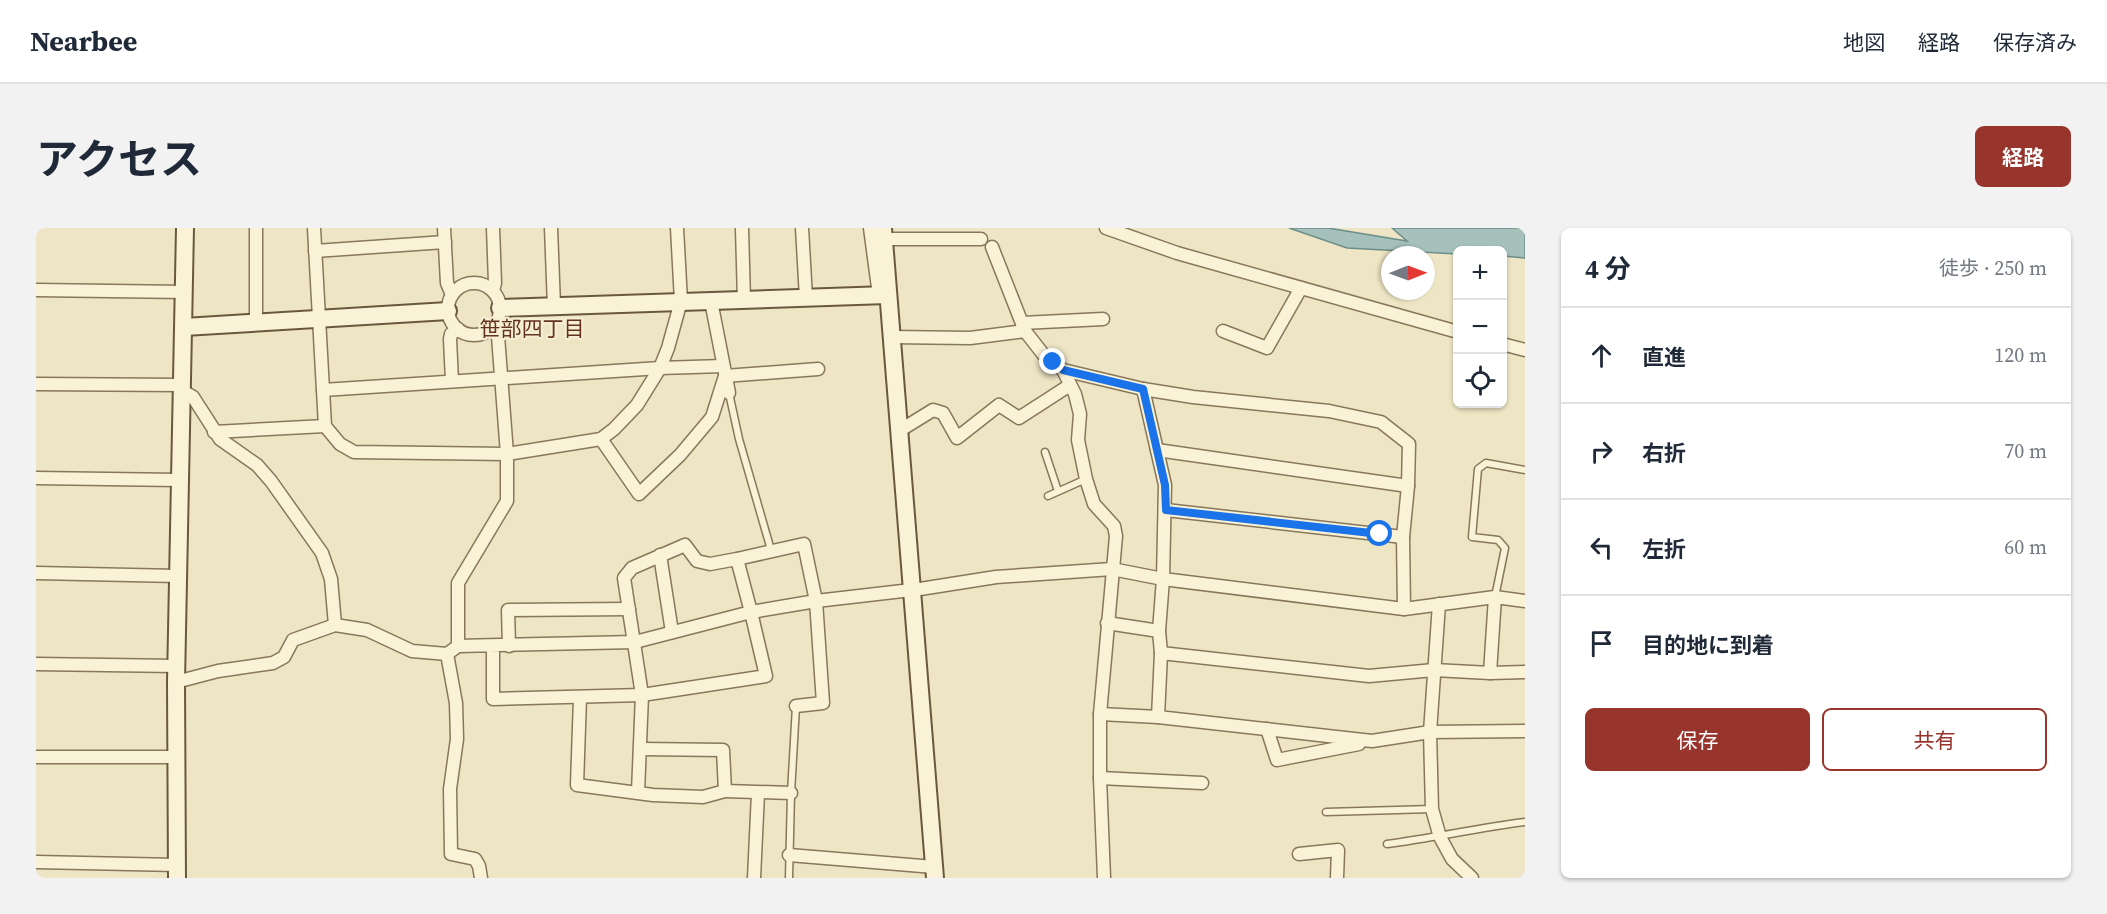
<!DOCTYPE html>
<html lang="ja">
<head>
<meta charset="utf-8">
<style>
  body { margin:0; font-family:"Source Serif 4","Noto Sans JP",serif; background:#f2f2f3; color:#1f2937 }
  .controls { position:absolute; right:18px; top:18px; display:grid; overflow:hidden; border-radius:9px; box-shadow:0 2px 4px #0004 }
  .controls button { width:54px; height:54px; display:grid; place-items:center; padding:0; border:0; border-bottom:2px solid #e0e1e3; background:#fff; color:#1f2937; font:30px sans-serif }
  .compass { position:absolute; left:1345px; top:18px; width:54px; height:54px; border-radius:50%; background:#fff; box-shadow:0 2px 4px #0004; rotate:89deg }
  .stop { position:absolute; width:18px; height:18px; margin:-14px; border:4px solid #1a73e8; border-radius:50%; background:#fff }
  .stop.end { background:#1a73e8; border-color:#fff; box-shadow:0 2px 6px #0008 }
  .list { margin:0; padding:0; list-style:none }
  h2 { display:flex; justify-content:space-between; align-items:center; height:78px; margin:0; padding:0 24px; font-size:26px }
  h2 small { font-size:20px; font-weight:400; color:#747a83 }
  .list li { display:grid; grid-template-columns:39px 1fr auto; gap:18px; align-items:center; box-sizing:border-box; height:96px; padding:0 24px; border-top:2px solid #e0e1e3 }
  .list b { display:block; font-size:22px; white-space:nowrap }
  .list em { font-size:20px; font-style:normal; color:#747a83 }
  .actions { display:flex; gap:12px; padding:18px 24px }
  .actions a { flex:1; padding:14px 0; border:2px solid #97342b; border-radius:9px; text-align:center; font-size:21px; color:#97342b }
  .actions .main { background:#97342b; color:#fff }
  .icon { flex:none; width:33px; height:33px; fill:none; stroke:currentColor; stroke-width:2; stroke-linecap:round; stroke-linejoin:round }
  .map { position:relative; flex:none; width:1489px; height:650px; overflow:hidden; border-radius:9px }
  header { display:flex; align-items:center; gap:36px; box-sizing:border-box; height:84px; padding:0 30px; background:#fff; border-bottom:2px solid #e0e1e3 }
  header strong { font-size:28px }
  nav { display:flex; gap:33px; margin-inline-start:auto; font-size:21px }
  .intro { display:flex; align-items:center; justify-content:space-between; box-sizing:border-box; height:144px; padding:0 36px }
  h1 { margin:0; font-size:42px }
  .button { padding:15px 27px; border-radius:9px; background:#97342b; color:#fff; font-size:21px; font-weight:700 }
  main { display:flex; gap:36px; padding:0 36px }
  aside { flex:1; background:#fff; border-radius:9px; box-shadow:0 2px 4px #0004 }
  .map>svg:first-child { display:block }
  .water { fill:#a6c1bb; stroke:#6c8f8a; stroke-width:1.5 }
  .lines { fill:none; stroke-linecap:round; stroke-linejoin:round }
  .lane-casing { stroke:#88775a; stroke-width:9 }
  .street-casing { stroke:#88775a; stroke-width:15 }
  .secondary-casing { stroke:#6a583d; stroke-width:20 }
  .lane { stroke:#f9f2d7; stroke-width:6 }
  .street { stroke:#f9f2d7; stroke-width:12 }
  .secondary { stroke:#f9f2d7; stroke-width:16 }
  .route { stroke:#1a73e8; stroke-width:8 }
  .labels { text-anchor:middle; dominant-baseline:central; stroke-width:4.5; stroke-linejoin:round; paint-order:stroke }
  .neighbourhood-label { font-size:21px; fill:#64331e; stroke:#f5eed3 }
</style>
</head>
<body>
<header>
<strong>Nearbee</strong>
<nav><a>地図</a><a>経路</a><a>保存済み</a></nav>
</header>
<div class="intro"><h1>アクセス</h1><a class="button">経路</a></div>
<main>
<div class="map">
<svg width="1489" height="650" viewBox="0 0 1489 650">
  <rect width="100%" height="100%" fill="#eee5c4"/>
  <path class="water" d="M1253,0H1292L1371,13L1356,0H1489V30L1467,28L1466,22H1422L1421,26L1311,20Z"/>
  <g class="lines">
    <defs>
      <g id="lane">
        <path d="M693,165L703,211L735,322"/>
        <path d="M1009,224L1022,263"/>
        <path d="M1012,268L1050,251"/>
        <path d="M1459,369L1469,320L1462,312L1436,309L1442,241L1450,235L1489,242"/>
        <path d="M1290,584L1396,581"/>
        <path d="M1351,616C1397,610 1442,600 1489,594"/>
        <path d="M753,650L755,565L760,478"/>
      </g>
      <g id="street">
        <path d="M220,0V95"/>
        <path d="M278,0L289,198L304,216L318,224L471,226L565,211L578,201L601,177L624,140L632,120L645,73L641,0"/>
        <path d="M408,0L411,55L416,67"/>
        <path d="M515,0L518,78"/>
        <path d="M706,0L708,73"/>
        <path d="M766,0L770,70"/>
        <path d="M834,0L843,67"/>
        <path d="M1070,0L1141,25L1422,104"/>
        <path d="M847,11H945"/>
        <path d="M956,19L989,103"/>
        <path d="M279,23L409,14"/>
        <circle cx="438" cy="81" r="26"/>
        <path d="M0,62L149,64"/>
        <path d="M457,63L459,55L457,0"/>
        <path d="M675,73L693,165"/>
        <path d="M986,95L1067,91"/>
        <path d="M1187,103L1231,120L1265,60"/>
        <path d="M855,109L934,110L989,103L1007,126L1027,142L1107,161L1157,169L1293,183L1345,194L1373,216L1372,258L1367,309L1368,381"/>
        <path d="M1466,116L1489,122"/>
        <path d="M1027,142L1039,166L1044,186L1042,212L1050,251L1058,276L1078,298L1080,308L1064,486V550L1068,650"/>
        <path d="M416,153L414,111L415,106L422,101"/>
        <path d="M0,156L146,157"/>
        <path d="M1107,161L1129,257L1127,351L1123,403L1125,425L1122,489"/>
        <path d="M145,162L157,169L184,211L221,237L235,253L286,325L295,351L299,397"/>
        <path d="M287,162L624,140L687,138"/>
        <path d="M863,203L897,182L907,185L921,210L963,177L983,190L1034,157"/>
        <path d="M178,204L289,198"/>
        <path d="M565,211L603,266L644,227L676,189L689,148L782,141"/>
        <path d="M1121,222L1372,258"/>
        <path d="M0,250L143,252"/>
        <path d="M1130,282L1367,309"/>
        <path d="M624,327L636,404"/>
        <path d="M0,345L142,348"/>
        <path d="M1403,376L1394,504L1396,581L1404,609L1416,631L1436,650"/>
        <path d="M1071,395L1123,403"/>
        <path d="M422,418L599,414L715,384L730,448L606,467L457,471V419"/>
        <path d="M473,418L472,382L593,381"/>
        <path d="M1125,425L1333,448L1398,442L1454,445L1489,444"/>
        <path d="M411,426L420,475L421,511L414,561L415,626L439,631L443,638L445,650"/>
        <path d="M0,436L141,438"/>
        <path d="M1454,445L1459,369"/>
        <path d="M140,454L182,443L237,435L248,429L257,412L299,397L331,402L376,423L411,426L422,418V355L471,273V226L462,108L457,98"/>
        <path d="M544,470L541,557L617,567L667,569L689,563"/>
        <path d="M760,478L787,475L780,373L768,316L701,331L715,384L780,373L884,361L960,349L1076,341L1127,351L1368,381L1459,369L1489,373"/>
        <path d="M1064,486L1122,489L1336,513L1394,504L1489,503"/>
        <path d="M1231,501L1241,532L1323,516"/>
        <path d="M605,521L687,522L689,563L755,565"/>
        <path d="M0,529H140"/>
        <path d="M1064,550L1166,555"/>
        <path d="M602,564L606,467L588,350L596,340L649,317L661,333L674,336L701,331"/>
        <path d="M1263,626L1302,622L1301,650"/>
        <path d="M753,627L898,639"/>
        <path d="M0,634L141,637"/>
        <path d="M718,650L722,565"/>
      </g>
      <g id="secondary">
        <path d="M847,0L899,650"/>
        <path d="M464,80L851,67"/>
        <path d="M148,99L412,83"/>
        <path d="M141,650L140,454L149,0"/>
      </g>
    </defs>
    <use href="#lane" class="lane-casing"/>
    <use href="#street" class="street-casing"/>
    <use href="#secondary" class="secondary-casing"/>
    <use href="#lane" class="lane"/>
    <use href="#street" class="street"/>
    <use href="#secondary" class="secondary"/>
  </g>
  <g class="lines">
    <path class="route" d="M1017,134L1027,142L1107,161L1129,257L1130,282L1344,306"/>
  </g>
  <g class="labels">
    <g class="neighbourhood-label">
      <text x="496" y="100">笹部四丁目</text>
    </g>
  </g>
</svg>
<div class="controls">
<button>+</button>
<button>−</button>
<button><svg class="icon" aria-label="locate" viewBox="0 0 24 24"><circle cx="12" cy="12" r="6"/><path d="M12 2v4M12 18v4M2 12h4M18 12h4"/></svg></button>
</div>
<svg class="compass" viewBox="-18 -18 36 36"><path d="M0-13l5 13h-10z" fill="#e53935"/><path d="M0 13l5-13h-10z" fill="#747a83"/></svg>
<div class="stop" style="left:1344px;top:306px"></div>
<div class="stop end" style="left:1017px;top:134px"></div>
</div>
<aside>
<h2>4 分<small>徒歩 · 250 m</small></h2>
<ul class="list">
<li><svg class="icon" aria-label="ahead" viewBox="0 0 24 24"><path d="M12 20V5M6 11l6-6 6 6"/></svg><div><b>直進</b></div><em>120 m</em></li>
<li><svg class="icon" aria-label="right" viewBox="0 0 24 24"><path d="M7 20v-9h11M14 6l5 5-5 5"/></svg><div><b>右折</b></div><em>70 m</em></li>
<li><svg class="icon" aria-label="left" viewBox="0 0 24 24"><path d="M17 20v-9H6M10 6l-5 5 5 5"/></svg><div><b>左折</b></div><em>60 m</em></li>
<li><svg class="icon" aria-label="arrive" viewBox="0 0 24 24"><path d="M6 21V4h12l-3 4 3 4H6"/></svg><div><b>目的地に到着</b></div></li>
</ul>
<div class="actions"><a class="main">保存</a><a>共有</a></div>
</aside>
</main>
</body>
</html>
